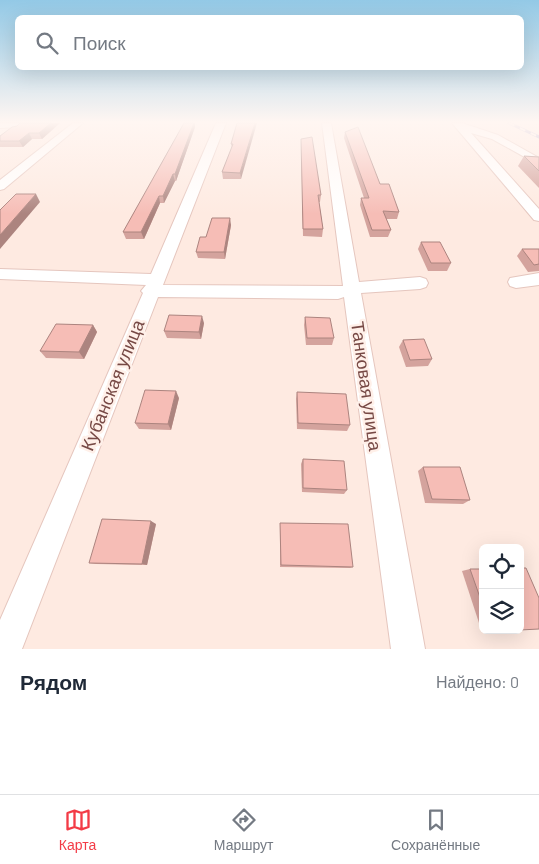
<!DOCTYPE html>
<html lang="ru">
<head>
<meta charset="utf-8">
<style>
  body { margin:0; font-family:Barlow,sans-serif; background:#f2f2f3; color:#1f2937 }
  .controls { position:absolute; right:15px; bottom:15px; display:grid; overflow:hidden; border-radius:8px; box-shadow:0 5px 20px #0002 }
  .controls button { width:45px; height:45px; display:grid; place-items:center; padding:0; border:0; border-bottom:1px solid #e0e1e3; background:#fff; color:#1f2937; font:25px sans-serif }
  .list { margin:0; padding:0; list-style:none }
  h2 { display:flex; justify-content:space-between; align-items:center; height:65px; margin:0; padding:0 20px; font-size:21px }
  h2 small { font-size:16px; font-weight:400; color:#747a83 }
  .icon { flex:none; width:28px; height:28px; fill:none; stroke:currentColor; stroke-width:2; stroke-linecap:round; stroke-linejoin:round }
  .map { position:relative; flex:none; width:539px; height:649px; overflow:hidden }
  .search { position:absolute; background:#fff; box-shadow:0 5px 20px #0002; left:15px; right:15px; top:15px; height:55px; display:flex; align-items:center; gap:12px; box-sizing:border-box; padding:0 18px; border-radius:8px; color:#747a83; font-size:19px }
  .sheet { height:145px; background:#fff }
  nav { display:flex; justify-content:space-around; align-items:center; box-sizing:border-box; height:70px; border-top:1px solid #e0e1e3; background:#fff; font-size:14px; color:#747a83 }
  nav a { display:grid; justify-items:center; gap:2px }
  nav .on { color:#f33b46 }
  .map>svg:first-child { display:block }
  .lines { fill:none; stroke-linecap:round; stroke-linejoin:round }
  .minor-casing { stroke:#e5c6be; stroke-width:2 }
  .minor { fill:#fff; fill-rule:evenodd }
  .rail-casing { stroke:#a99fc8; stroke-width:3 }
  .rail { stroke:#fff0e9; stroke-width:2; stroke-dasharray:6; stroke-linecap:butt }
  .wall { fill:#d4a39d }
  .shaded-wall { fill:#ac847f }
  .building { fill:#f6bdb6; stroke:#ac847f }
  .labels { text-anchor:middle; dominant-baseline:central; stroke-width:5; stroke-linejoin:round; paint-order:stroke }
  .street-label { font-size:18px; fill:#774945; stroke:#fff0e9 }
</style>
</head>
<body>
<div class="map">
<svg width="539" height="649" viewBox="0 0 539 649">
  <rect width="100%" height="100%" fill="#feeae1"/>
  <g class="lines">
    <defs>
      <g id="minor">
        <path d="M0,123H41L36,126L0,128Z"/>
        <path d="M73,123H83L4,189L0,190V180Z"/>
        <path d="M216,123H226L163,285L343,286L322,123H331L359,282L420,277L426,279L428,283L426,287L420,289L361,293L425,649H391L344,297L338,299L158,297L22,649H0V620L143,293L141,291L146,285L0,279V269L151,274Z"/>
        <path d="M452,123H462L498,135L539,158V165L492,139L471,133L539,209V221L534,220Z"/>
        <path d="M539,273V285L516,288L510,286L508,282L510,278Z"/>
      </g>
    </defs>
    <use href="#minor" class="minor-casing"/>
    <use href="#minor" class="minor"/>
    <defs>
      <path id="rail" d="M509,123L539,137"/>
    </defs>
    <use href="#rail" class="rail-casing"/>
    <use href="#rail" class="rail"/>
  </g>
  <g class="wall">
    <path d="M20,123H60L42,139H32L23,147H0V136L17,126Z"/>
    <path d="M237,123L241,179H223L222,172L232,148L231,144Z"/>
    <path d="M195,127L176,181H175L164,203H160L144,239H126L123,232Z"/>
    <path d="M345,132L399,212L397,219H386L391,230L388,237H370L360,205L361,198H364L344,138Z"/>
    <path d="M301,139L321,195L320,202H319L323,229L322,237L303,236Z"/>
    <path d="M524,156L539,157V188L518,166Z"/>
    <path d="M231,225L225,259L198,258L196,252L206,237Z"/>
    <path d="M421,242L451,263L447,271H428L418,249Z"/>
    <path d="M522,249H539V271L528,272L517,256Z"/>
    <path d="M305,317L334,338L332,345H306L304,325Z"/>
    <path d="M204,323L201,339L167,338L164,331Z"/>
    <path d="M93,325L97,332L84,359L46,358L40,351Z"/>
    <path d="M403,340L432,359L428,366L406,367L399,347Z"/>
    <path d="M297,392L350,425L347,431L297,429L296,399Z"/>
    <path d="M179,398L171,430L139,429L135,423Z"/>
    <path d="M303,459L347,490L344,494L302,492L301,464Z"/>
    <path d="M423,467L470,500L463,504L425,503L418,471Z"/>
    <path d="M280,523L353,567L350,568L280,567Z"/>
    <path d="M156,524L147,565L96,564L89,563Z"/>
    <path d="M470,569H483V629H481L462,571Z"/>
  </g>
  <g class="shaded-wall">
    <path d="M51,123H60L42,139L39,133Z"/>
    <path d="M194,123H195V127L176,181L175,174Z"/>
    <path d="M255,123H257L241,179L240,173Z"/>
    <path d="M29,133L32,139L23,147L19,141Z"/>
    <path d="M173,174L175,181L164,203L163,196Z"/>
    <path d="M36,194L40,202L0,249V235Z"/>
    <path d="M159,196L160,203L144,239L141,232Z"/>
    <path d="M230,218L231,225L225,259L224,252Z"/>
    <path d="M202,316L204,323L201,339L199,332Z"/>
    <path d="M93,325L97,332L84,359L79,352Z"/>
    <path d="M176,391L179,398L171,430L168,424Z"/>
    <path d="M151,521L156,524L147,565L142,564Z"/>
  </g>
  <g class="building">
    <path d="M20,123H51L39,133H29L19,141H0V136L12,127L17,126Z"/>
    <path d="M184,123H194L175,174H173L163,196H159L141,232H123Z"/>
    <path d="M237,123H255L240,173L222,172L233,144H231Z"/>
    <path d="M358,127L380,184H389L399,212L383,211L391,230H372L361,198H369L345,132Z"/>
    <path d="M312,137L321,195H318L323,229H303L301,139Z"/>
    <path d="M524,156L539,157V171Z"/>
    <path d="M16,194H36L0,235V210Z"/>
    <path d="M212,218H230L224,252H196L200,237H206Z"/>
    <path d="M421,242H440L451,263H431Z"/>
    <path d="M522,249H539V264L534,265Z"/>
    <path d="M169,315L202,316L199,332L164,331Z"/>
    <path d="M305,317L330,318L334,338H307Z"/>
    <path d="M56,324L93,325L79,352L40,351Z"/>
    <path d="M424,339L432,359L410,360L403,340Z"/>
    <path d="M145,390L176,391L168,424L135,423Z"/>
    <path d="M297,392L346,394L350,425L298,423Z"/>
    <path d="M303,459L344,461L347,490L303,488Z"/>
    <path d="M423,467H460L470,500L432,499Z"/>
    <path d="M102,519L151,521L142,564L89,563Z"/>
    <path d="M280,523L348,524L353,567L281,565Z"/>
    <path d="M520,568H526L539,598V629L520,630Z"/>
    <path d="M470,569H483V606Z"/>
  </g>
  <linearGradient id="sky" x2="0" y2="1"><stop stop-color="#93c9e6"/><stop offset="0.57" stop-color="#fff6f2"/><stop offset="1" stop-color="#fff6f2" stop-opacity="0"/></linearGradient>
  <rect width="539" height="214" fill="url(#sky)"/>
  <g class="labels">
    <g class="street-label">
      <text transform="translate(112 385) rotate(-68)">Кубанская улица</text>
      <text transform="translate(367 386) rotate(82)">Танковая улица</text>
    </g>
  </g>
</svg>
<div class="controls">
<button><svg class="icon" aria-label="locate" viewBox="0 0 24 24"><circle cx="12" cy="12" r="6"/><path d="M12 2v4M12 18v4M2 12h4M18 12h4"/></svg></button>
<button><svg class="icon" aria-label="layers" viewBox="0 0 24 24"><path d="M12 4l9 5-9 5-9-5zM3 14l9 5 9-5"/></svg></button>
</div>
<div class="search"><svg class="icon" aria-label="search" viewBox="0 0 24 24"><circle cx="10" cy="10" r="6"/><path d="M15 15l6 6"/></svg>Поиск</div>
</div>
<section class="sheet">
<h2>Рядом<small>Найдено: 0</small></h2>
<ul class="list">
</ul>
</section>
<nav>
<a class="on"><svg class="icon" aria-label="map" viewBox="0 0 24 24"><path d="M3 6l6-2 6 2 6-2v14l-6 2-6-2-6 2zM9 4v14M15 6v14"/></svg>Карта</a>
<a><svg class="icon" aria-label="directions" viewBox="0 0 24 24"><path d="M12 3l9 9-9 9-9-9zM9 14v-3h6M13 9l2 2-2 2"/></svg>Маршрут</a>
<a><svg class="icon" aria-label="saved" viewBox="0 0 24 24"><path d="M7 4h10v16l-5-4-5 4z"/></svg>Сохранённые</a>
</nav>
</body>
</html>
